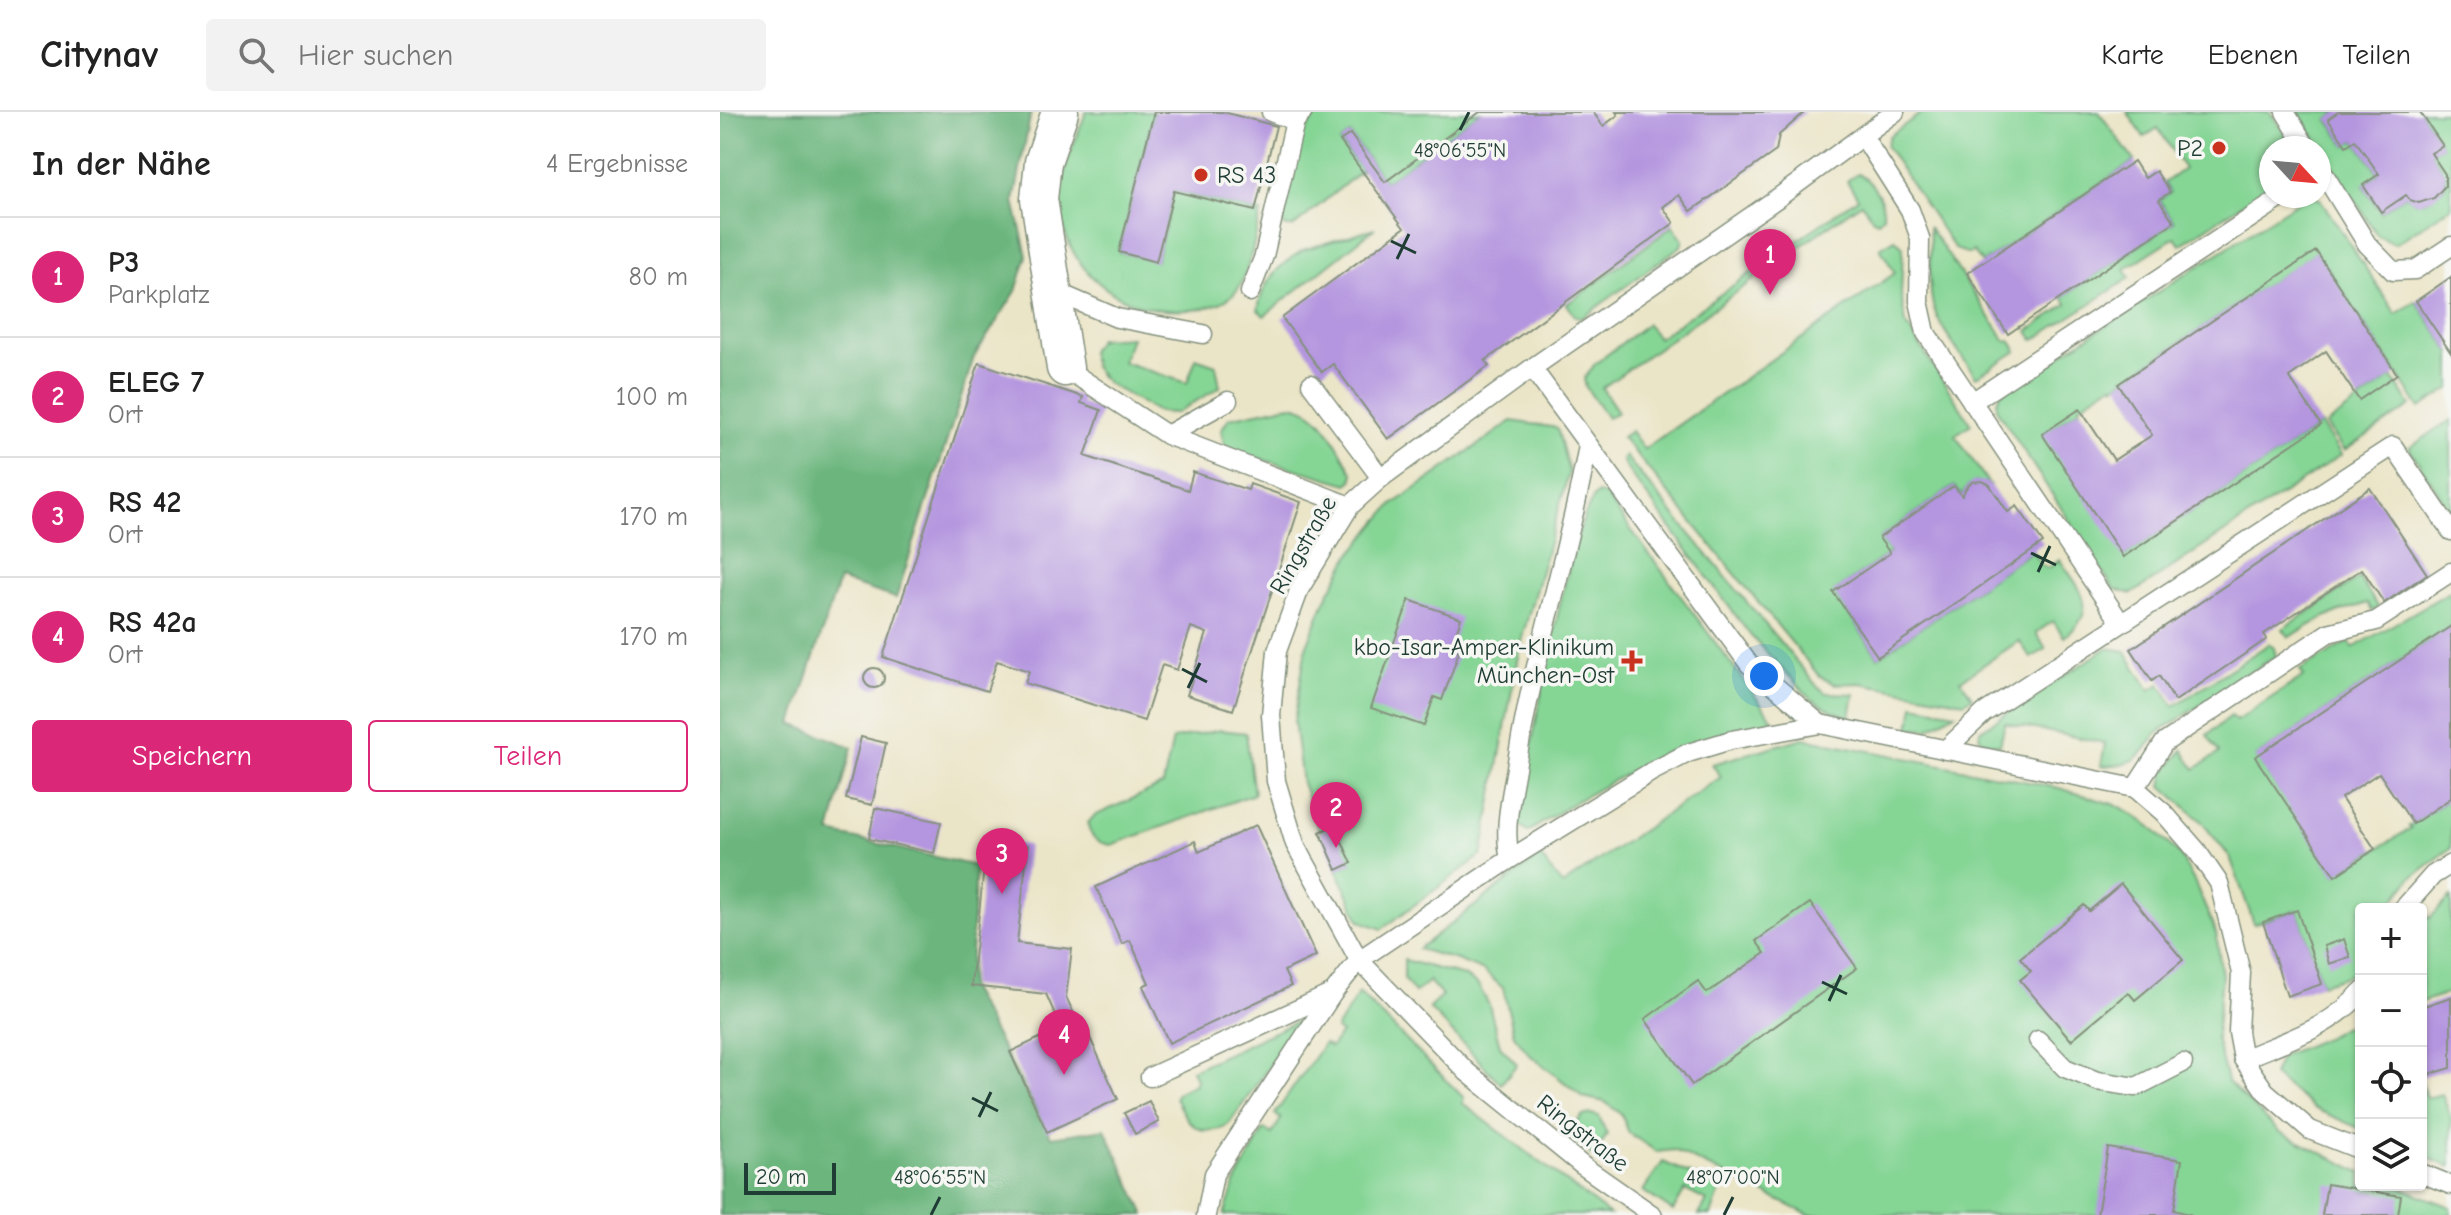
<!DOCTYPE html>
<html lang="de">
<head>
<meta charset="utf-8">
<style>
  body { margin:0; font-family:"Comic Neue",sans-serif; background:#f2f2f2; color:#222 }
  .controls { position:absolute; right:24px; bottom:24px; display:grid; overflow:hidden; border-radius:8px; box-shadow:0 2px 6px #0004 }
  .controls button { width:72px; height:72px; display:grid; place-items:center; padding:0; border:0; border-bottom:2px solid #e0e0e0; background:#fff; color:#222; font:40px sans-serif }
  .compass { position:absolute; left:1539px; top:24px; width:72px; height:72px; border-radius:50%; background:#fff; box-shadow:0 2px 6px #0004; rotate:116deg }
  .scale { position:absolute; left:24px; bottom:20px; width:92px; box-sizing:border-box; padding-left:8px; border:4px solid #1f3d34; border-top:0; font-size:22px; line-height:28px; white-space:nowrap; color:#1f3d34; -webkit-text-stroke:6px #f6f6f2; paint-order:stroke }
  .you { position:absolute; left:1044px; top:564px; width:28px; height:28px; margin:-20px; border:6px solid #fff; border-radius:50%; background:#1a73e8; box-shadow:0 0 0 12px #1a73e833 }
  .badge { display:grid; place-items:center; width:52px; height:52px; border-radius:50%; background:#db2777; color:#fff; font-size:26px; font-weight:700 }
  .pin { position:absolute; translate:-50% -66px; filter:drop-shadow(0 2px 4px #0008) }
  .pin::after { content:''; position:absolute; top:42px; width:28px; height:24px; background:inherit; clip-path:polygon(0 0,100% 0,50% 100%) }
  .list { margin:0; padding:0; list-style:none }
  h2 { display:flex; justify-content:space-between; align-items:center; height:104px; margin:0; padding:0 32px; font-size:34px }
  h2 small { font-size:26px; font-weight:400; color:#767676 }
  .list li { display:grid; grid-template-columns:52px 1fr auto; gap:24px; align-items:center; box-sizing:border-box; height:120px; padding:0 32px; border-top:2px solid #e0e0e0 }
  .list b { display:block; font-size:30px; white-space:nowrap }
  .list p { margin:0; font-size:26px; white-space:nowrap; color:#767676 }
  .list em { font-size:26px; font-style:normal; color:#767676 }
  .actions { display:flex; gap:16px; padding:24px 32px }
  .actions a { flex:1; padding:18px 0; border:2px solid #db2777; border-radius:8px; text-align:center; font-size:28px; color:#db2777 }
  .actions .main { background:#db2777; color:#fff }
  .icon { flex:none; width:44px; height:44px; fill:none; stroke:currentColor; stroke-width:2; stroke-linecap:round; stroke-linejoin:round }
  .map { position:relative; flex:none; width:1731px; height:1103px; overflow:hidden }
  header { display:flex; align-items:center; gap:48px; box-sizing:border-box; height:112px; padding:0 40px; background:#fff; border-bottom:2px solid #e0e0e0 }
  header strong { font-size:38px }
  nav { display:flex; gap:44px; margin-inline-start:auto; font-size:28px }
  .search { width:560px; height:72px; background:#f2f2f2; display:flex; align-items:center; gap:20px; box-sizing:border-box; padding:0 28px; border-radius:8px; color:#767676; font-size:30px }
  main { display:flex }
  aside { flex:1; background:#fff }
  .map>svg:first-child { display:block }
  .green { fill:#85d595; stroke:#528964; stroke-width:2 }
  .forest { fill:#6cb67e; stroke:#467a59; stroke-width:2 }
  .building { fill:#b495df }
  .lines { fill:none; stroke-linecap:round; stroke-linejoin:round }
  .service-casing { stroke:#85917e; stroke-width:21 }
  .minor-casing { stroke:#85917e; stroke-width:39 }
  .service { stroke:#fff; stroke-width:18 }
  .minor { stroke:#fff; stroke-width:36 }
  .ticks { fill:none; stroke:#1f3d34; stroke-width:3 }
  .poi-dot { fill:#c8321e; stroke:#f6f6f2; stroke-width:3 }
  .labels { text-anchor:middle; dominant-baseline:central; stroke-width:7; stroke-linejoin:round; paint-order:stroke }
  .poi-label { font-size:24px; fill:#1f3d34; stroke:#f6f6f2; text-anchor:end }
  .street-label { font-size:24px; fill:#1f3d34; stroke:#f6f6f2 }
  .ticks-label { font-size:20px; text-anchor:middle; fill:#1f3d34; stroke:#f6f6f2; stroke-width:7; stroke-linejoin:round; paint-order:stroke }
</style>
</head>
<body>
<header>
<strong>Citynav</strong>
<div class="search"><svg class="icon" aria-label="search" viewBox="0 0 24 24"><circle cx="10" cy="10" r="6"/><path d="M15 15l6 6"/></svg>Hier suchen</div>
<nav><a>Karte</a><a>Ebenen</a><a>Teilen</a></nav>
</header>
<main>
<aside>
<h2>In der Nähe<small>4 Ergebnisse</small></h2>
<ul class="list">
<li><span class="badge">1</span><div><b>P3</b><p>Parkplatz</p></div><em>80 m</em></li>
<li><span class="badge">2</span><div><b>ELEG 7</b><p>Ort</p></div><em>100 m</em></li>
<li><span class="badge">3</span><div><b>RS 42</b><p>Ort</p></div><em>170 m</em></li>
<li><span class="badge">4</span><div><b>RS 42a</b><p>Ort</p></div><em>170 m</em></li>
</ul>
<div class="actions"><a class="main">Speichern</a><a>Teilen</a></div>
</aside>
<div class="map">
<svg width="1731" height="1103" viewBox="0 0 1731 1103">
  <rect width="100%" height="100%" fill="#f6f6f2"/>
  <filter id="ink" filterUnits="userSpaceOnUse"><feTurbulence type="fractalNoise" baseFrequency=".0125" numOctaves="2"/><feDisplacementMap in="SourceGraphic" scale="16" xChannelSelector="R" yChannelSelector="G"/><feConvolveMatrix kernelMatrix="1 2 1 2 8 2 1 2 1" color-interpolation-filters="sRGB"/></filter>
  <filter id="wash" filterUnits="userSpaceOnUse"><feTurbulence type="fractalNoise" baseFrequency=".006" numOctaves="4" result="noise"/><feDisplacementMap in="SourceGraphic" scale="32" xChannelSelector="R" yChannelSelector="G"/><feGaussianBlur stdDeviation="1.8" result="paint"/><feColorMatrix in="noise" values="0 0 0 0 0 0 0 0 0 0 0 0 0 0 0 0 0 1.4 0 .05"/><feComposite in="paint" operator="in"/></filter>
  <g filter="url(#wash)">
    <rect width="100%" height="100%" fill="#ebe5c8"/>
    <g class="green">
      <path d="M366,0H434L399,140L436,149L454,79L541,101C536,120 530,156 521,172C510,192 488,197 468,198C405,203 351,165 340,101C335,68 356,30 366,0Z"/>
      <path d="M598,0H760L665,70L630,22L620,30L642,58L573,115H566L559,107L581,26Z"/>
      <path d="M1203,0H1379L1414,49L1262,151L1253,139L1249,142L1235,137L1166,34L1169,24Z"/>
      <path d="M1407,0H1550L1574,36H1551V73L1460,133L1455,125L1405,157L1410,166L1314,228L1308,219L1347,192L1343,185L1454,110L1439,88L1450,80L1444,71L1464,57L1438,16L1424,25Z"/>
      <path d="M1578,0H1618L1608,8L1626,34L1635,28L1659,62L1643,73L1661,100L1686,83C1699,98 1714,86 1725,74V62L1711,41L1722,34L1700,0H1731V95L1675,132L1658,124Z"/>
      <path d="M1138,61C1152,69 1165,88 1163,104L1158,109L1153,107L1141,91L882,276L898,300L887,306L866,275L864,267L875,252L927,212L938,226L1138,86L1127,69Z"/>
      <path d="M1587,84L1600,87L1676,202L1696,189L1731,241V276L1700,296L1596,140L1395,274L1393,272L1359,294L1360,297L1323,322L1404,444L1601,313L1621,343L1412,482L1394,477L1277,298V289L1281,281Z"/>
      <path d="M953,114L963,128L961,134L862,206L855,204L847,192Z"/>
      <path d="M1209,115L1286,229L1290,228L1297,239L1256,265C1243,245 1225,224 1216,202C1206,180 1212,140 1209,115Z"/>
      <path d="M655,116L544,204L538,198C542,169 559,153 583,138Z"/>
      <path d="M1175,127L1183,135L1181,184L1186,212L1251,312L1235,323L1269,372C1256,367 1248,371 1242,384L1234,374L1160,426L1170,441L1114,480L1158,545L1312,439L1321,453L1328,456L1340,448C1360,477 1381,499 1344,525L1333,509L1316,521L1326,537L1311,546L1299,529L1241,568L1252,585L1245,590L1140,571L1115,572L1100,565L902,325L911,319L924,337L1175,161L1160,136Z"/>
      <path d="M411,225L403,250L467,271L476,246L496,253L500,275L456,301L438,300L387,271L374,256L370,240L379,227Z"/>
      <path d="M1672,265L1691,294L1624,339L1606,313Z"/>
      <path d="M571,293C604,297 617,335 633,361V367L628,372L516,340L504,332L501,318L509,306Z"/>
      <path d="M1731,308V400L1689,336Z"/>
      <path d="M792,309L837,316L849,360L800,533L762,743L662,817L640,809L617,758L631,751L614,714L600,720L582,671L574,609L586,536L605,489L630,443L671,394Z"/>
      <path d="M905,344L1096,573L1106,581L1134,582L1130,605L1113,599L1091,587L1031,524L907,357L902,348Z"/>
      <path d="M878,381L886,384L1053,608L942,642L858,688L808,720L798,712C806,664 850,401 878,381Z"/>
      <path d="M1639,466L1659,496L1652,499L1648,491L1607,504L1569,525L1563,517Z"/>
      <path d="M1731,479V514L1536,645L1615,763L1691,716L1689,714L1731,686V736L1691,766L1667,797H1641V849L1636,861L1602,872L1577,798L1534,812L1510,745L1480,708L1442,674L1445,659L1463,638L1475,657L1499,641L1487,623L1511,604L1516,609L1584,564L1580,558L1629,530L1633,536Z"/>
      <path d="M1549,532L1554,536L1556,544L1436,622C1418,649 1413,653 1381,654L1385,631L1285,611L1280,633L1262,629L1259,624L1261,618L1387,536L1405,539L1430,578L1440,572L1454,594Z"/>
      <path d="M1194,593L1235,601L1208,617L1190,616Z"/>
      <path d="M500,618L526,621L534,682L391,733C377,731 369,725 368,711L374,704L443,673L453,627Z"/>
      <path d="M1083,626L1339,676L1399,694L1430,714L1460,743L1475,771L1496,821L1502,864L1496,926L1507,969L1559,1020L1641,1060V1073H1674L1731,1095V1103H1089L954,1038L937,1040L909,1021L901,1002L885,990L863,985L810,943L794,923L783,876L764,859L737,848L698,837L820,744L842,773L1001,665L992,652Z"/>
      <path d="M1731,785V880L1701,890V799L1710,806Z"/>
      <path d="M684,848L744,864L758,873L769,893L780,934L797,952L781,972L709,896L722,884L709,869L695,881L684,867Z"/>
      <path d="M639,881L744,986L742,991L890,1103H504L515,1072L544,1017L552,1022L561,1007L555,1002L604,931L611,935L621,921L616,917Z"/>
      <path d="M1641,903V1017L1595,997L1553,963L1560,946L1565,942C1593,932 1618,922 1641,903Z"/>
      <path d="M582,907L509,1012C480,1029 466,1011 455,985L457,981L475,972L476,967L472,958Z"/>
      <path d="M1701,970L1707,986L1722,982L1731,1006V1055L1701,1043Z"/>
      <path d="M871,1002L879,1004L887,1023L873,1044L846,1024L862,1004Z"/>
      <path d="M943,1050L1001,1076L991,1103H979L987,1089L965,1078L953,1099L923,1079Z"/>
    </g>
    <path class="forest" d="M0,0H311L294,89L307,144L296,179L254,245L176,486L119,468L72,612L132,635L110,721L256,754L249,875L331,1025L385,1017L425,1103H0Z"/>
    <g id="blocks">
      <g class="building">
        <path d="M434,0H503L556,14L535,99L454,79L436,150L399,140Z"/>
        <path d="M760,0H873L883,14L898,3L896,0H1085L1059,23L1056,39L971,99L959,83L943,95L954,111L765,249L769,254L668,327L613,252L602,260L562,206L684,116L620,29L630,22L665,70Z"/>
        <path d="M1618,0H1700L1723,34L1711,41L1725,62V74L1714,86L1699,91L1690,88L1686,83L1661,100L1643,73L1659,62L1635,28L1626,34L1608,7Z"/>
        <path d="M1414,49L1425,66L1436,59L1450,80L1439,88L1454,110L1288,222L1247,161Z"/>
        <path d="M1596,139L1677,262L1639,288L1606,239L1569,265L1601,313L1403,445L1322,322L1360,297L1394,348L1432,323L1398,272Z"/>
        <path d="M1731,165V241L1696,189Z"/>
        <path d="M259,251L363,285L361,291L381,298L365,344L468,378L473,360L528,378L530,372L581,390L513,598L467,583L487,521L471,515L457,558L442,553L424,609L305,571L309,559L277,549L267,579L163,545Z"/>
        <path d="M1262,369L1269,372L1288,400L1297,394L1323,431L1158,545L1113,480L1170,441L1159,426L1234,374L1242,384L1246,376L1252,370Z"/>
        <path d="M1650,376L1707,462L1664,491L1642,457L1544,522L1547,527L1455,589L1439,564L1432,569L1411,537Z"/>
        <path d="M689,488L741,506L731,536L739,539L731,563L722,588L714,585L704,614L651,596Z"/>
        <path d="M1731,514V686L1693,712L1659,661L1621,686L1655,737L1615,764L1535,645Z"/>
        <circle cx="154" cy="566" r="10"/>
        <path d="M141,625L166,631L152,693L126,687Z"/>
        <path d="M155,696L221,710L214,741L149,727Z"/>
        <path d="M536,713L596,844L564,859L571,874L449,931L423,874L429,871L410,828L402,832L376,775L475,729L479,740Z"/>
        <path d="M614,713L632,751L617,758L600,720Z"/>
        <path d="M267,728L308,733L297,831L352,837L346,885L357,908L361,906L398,987L327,1020L290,940L341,916L326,882L251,874Z"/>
        <path d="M1401,772L1463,848L1415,888L1409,881L1406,882L1351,928L1300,868L1311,859L1300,846L1364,793L1369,799Z"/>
        <path d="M1090,791L1137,856L972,973L925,907L978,869L987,881L1045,841L1036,829Z"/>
        <path d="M1577,798L1602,872L1567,884L1543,810Z"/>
        <path d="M1624,827L1630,845L1609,852L1604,834Z"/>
        <path d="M1731,885V956L1701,965V895Z"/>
        <path d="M429,989L439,1010L415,1022L404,1001Z"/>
        <path d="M1388,1036L1462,1048L1454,1098L1472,1103H1377Z"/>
        <path d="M1607,1072L1681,1084L1678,1103H1602Z"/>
      </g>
    </g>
  </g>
  <g filter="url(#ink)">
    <use href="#blocks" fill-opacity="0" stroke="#85917e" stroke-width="2"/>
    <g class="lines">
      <defs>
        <g id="service">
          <path d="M551,0L575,9"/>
          <path d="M1565,0L1587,36"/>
          <path d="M1143,24L1190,98L1200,126L1199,189L1206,221L1401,511"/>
          <path d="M1599,54L1647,132L1673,159L1695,158L1731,134"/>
          <path d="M332,178L397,206L483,222"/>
          <path d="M530,180L544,144L575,9L583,0"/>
          <path d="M345,256L447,323L630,394"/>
          <path d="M812,256L1029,552L1100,612L1415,676L1444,701L1477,739L1499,771L1521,861L1518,920L1523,947L1545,979L1590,1018L1641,1038"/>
          <path d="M591,272L661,366"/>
          <path d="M1252,290L1564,84"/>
          <path d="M447,323L508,289"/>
          <path d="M1225,638L1264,601L1673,334L1731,419"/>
          <path d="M1415,676L1444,631L1608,521L1656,509L1731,460"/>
          <path d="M790,747C783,717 791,686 796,656C812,547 849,442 868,333"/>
          <path d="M1683,797L1713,763L1731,752"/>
          <path d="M1318,928L1345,956L1377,969L1416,975L1463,951"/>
          <path d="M1523,947C1564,929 1612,916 1641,880"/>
          <path d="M430,965L613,881"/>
          <path d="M1701,1061L1731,1073"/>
          <path d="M486,1103L494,1062L613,881L639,848L790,747L931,660L968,641L1011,628L1100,612"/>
          <path d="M933,1103L863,1054L747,960L639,848L575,732L556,669L551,603L557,539L580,476L630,394L661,366L812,256L1059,85L1175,0"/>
        </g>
        <path id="minor" d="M340,0L323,50L319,87L345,256"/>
      </defs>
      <use href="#service" class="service-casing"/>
      <use href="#minor" class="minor-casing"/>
      <use href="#service" class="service"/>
      <use href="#minor" class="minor"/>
    </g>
  </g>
  <path class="ticks" d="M740,18L749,0M671,129L696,141M677,147L689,122M1311,441L1336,453M1318,460L1330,434M462,557L487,570M468,576L480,551M1102,870L1127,882M1109,889L1121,863M252,986L278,999M259,1005L271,980M211,1103L220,1085M1004,1103L1013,1085"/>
  <g class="poi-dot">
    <circle cx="1499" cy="36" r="8"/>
    <circle cx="481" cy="63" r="8"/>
    <path d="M908 537h8v8h8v8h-8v8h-8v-8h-8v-8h8z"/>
  </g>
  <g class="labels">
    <g class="poi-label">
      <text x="1483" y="36">P2</text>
      <text x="497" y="63" text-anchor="start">RS 43</text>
      <text x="894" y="535">kbo-Isar-Amper-Klinikum<tspan x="894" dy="28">München-Ost</tspan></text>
    </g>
    <g class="street-label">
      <text transform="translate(583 433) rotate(-60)">Ringstraße</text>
      <text transform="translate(863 1021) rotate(38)">Ringstraße</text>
    </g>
  </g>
  <g class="ticks-label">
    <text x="740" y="45">48°06'55"N</text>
    <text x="220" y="1072">48°06'55"N</text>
    <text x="1013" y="1072">48°07'00"N</text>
  </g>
</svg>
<div class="controls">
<button>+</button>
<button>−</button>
<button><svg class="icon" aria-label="locate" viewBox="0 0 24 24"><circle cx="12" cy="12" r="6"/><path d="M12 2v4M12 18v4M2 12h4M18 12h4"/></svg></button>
<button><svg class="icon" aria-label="layers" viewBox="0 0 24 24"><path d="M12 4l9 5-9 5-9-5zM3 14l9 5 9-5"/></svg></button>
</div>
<svg class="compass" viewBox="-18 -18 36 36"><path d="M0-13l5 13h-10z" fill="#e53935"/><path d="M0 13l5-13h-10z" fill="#767676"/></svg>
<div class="scale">20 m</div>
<div class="you"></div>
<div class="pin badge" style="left:1050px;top:183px">1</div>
<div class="pin badge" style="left:616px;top:736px">2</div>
<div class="pin badge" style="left:282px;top:782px">3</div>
<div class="pin badge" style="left:344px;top:963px">4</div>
</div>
</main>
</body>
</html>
